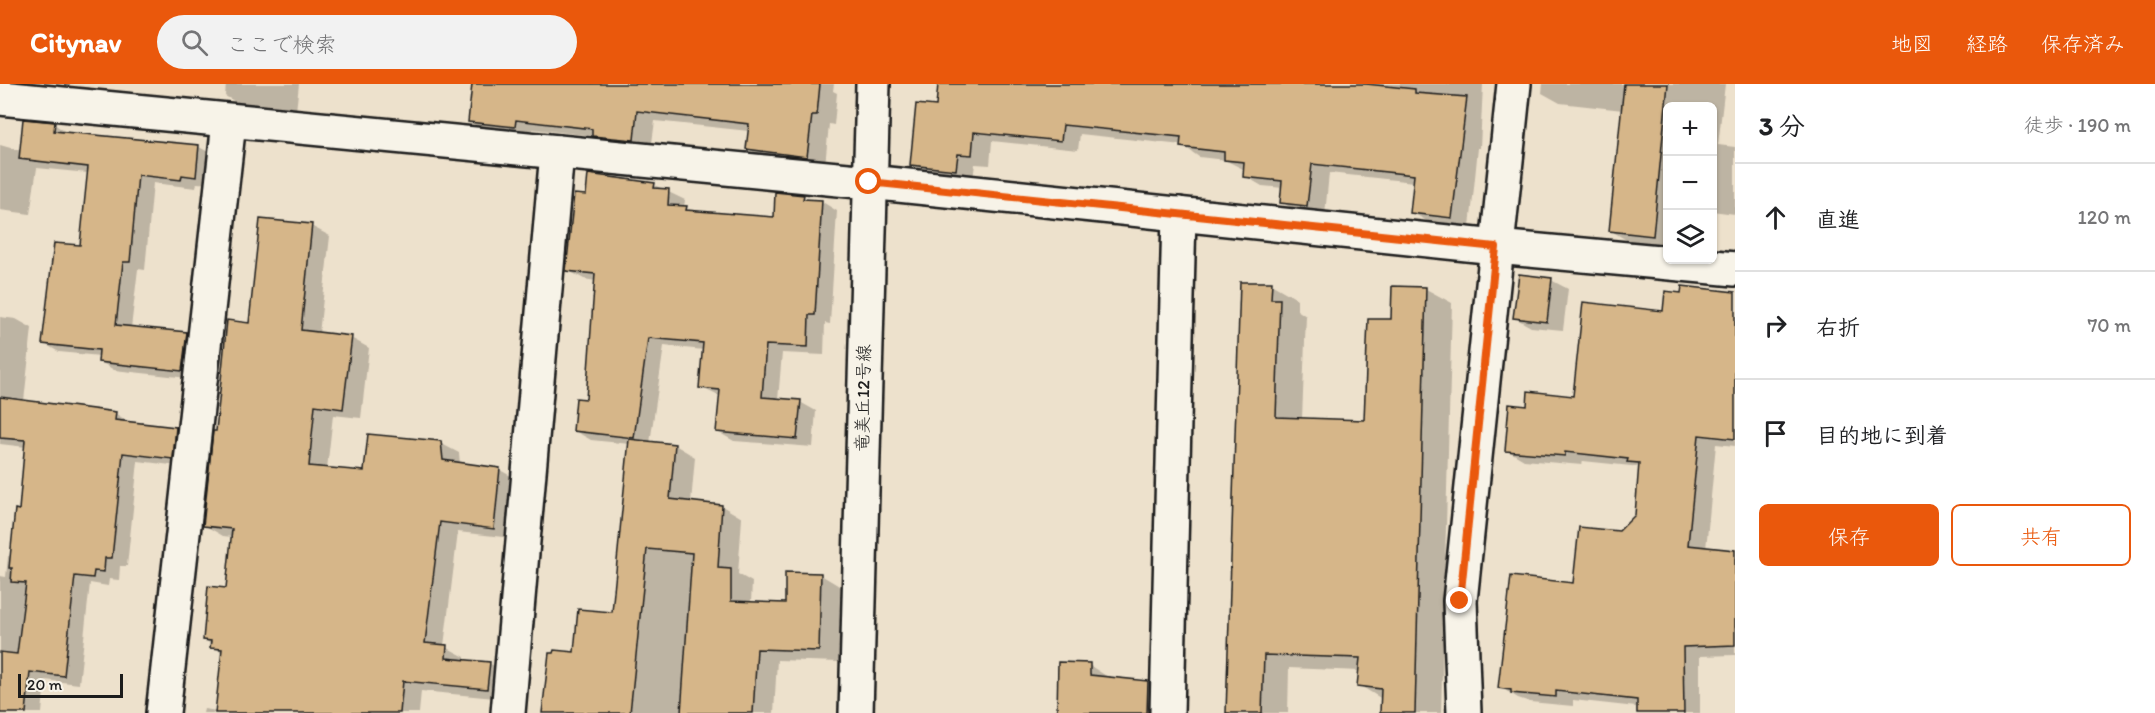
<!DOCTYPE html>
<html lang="ja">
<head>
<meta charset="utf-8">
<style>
  body { margin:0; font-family:Itim,"Klee One",sans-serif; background:#f2f2f2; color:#202124 }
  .controls { position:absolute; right:18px; top:18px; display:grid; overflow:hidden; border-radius:9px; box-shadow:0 2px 4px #0004 }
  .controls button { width:54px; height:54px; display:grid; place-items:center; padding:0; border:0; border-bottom:2px solid #e0e0e0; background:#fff; color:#202124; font:30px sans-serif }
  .scale { position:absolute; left:18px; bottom:15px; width:105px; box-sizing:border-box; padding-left:6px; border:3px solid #1c1c1c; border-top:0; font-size:16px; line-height:21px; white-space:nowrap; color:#1c1c1c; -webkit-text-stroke:4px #f7f3e8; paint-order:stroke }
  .stop { position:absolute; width:18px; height:18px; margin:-14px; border:4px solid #ea580c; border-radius:50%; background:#fff }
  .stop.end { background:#ea580c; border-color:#fff; box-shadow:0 2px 6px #0008 }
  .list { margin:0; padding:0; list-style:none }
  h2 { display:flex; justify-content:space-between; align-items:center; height:78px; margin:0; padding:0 24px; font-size:26px }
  h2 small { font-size:20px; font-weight:400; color:#757577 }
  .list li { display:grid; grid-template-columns:39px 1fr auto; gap:18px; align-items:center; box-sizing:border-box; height:108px; padding:0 24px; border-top:2px solid #e0e0e0 }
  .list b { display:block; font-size:22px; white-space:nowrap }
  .list em { font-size:20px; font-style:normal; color:#757577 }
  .actions { display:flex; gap:12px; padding:18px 24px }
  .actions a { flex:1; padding:14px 0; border:2px solid #ea580c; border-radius:9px; text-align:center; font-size:21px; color:#ea580c }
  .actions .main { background:#ea580c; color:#fff }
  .icon { flex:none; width:33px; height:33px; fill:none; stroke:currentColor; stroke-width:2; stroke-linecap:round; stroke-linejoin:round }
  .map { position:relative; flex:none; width:1735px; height:629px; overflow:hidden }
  header { display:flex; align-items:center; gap:36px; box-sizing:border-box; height:84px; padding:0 30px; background:#ea580c; color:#fff }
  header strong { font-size:28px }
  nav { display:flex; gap:33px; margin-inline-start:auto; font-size:21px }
  .search { width:420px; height:54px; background:#f2f2f2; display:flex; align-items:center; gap:15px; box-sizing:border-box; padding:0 21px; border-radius:33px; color:#757577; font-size:22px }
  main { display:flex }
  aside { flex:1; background:#fff }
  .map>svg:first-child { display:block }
  .shadow { fill:#0003 }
  .building { fill:#d6b689; stroke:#1c1c1c; stroke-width:1.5 }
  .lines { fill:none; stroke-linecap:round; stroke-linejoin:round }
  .minor-casing { stroke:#1c1c1c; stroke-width:38 }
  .tertiary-casing { stroke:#1c1c1c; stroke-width:38 }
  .minor { stroke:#f7f3e8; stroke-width:33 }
  .tertiary { stroke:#f7f3e8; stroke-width:33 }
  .route { stroke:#ea580c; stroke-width:8 }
  .labels { text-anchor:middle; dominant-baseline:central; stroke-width:4.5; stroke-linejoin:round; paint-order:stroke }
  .street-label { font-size:18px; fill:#1c1c1c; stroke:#f7f3e8 }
</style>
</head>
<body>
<header>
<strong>Citynav</strong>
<div class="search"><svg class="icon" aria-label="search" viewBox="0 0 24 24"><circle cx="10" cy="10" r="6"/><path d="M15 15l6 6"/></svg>ここで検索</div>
<nav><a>地図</a><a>経路</a><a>保存済み</a></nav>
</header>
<main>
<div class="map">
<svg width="1735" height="629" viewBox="0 0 1735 629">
  <rect width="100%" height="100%" fill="#ede1cc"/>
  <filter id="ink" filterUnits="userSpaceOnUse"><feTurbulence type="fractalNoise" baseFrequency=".0167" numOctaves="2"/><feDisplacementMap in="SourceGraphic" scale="12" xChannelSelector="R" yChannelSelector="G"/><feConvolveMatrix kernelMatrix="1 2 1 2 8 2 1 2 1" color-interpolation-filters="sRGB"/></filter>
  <g filter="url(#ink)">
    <g class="shadow">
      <path d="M226,0H299L296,27L241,21L225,12Z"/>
      <path d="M474,0H834L833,7L837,9L834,41L829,40L825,82L765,74L747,64L749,47L655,37L651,66L611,62L594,52L533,45L532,52L487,48L469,37Z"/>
      <path d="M940,0H1483L1480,64H1478L1470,143L1429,138L1411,128L1414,98L1329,89L1325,131L1299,129L1282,118L1283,104L1262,102L1245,92V86L1225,76L1199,73L1182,61L1080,50L1078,66L992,57L990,81L975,80L973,95L929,91L911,80L937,23Z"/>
      <path d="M1543,0H1725L1718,61L1735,63V130L1712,127V22H1668V161L1628,157L1610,146L1623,26L1560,19L1542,9Z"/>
      <path d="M54,40L69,50L199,63L214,71L211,100L197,99L196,104L153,99L145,186L138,185L131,244L186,250L201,259L197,295L114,286L99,277L100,272L59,268L43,259L81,163L88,89L37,84L30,130L0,126V61L21,67Z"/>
      <path d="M654,101L685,116L684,124L693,128L775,134L803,112L811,117H821L837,127L830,240L825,239L824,271L782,269L778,316L800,318L816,327L813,363L734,357L718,348L721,313L700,303L704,266L664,262L650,359L675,361L695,373L691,419L722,422L742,434L738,490L752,498L751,519L786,520L821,491L841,503L840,578L777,576L774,629H544L575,570L614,530L630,360L591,356L575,347L587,317L596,197L584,195L567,186L587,113Z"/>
      <path d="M311,142L330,152L319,250L351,254L369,264L361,334L333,331L327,385L366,389L440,359L459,369L460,380L500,386L518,396L512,454L458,448L444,562L465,573V577L489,579L507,590L505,615L421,607L419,629H203L204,625L217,627L223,570L204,555L228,506L232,453L223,452L204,441L218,349L250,240Z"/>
      <path d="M1551,196L1568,205L1563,246L1531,243L1515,234Z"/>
      <path d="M1271,200L1297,215V226L1306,232L1302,335L1366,338L1393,237V203L1426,205L1452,219L1441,629H1382V615L1359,601L1360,587L1289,584L1288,629H1227Z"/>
      <path d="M1735,209V362L1716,360L1706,465L1735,468V571L1700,572V629H1636V623L1573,616V622L1530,618L1518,614L1500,603L1619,448L1637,431L1641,383L1583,377L1582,381L1524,376L1507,366L1528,323L1575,313L1683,210Z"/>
      <path d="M0,233L16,235L32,244L24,317L116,330L131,339L176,344L191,353L188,383L138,377L127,482H120L119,496L109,495L108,502L90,499L79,600L45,596L42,629H0V492L6,493L8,472L12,473L20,427L26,363L0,360Z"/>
      <path d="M1089,581L1111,595L1148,598L1170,611L1169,629H1058Z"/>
    </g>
    <g class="building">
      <path d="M472,0H820L817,31H812L807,73L746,65L749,40L637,27L634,56L592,52V45L516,36L515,43L468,38Z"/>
      <path d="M938,0H1366L1415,5V9L1467,13L1452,134L1410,129L1414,91L1312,80L1307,122L1280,119L1282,97L1243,93L1244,78L1224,76V68L1180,63L1181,53L1063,41L1061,57L974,48L972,71L958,70L956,86L910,81L916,20L936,22Z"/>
      <path d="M1624,0H1668L1653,152L1609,147Z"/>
      <path d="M23,35L55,38L54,47L199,61L196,93L182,91L181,96L138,91L130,178H123L116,241L187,248L182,287L98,278L99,266L42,260L54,159L80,161L88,83L19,75Z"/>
      <path d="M588,90L655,99L654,104L669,105L668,121L687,122L686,126L774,133L775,108L804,111L803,115L822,116L815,231H809L808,263L766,261L762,313L801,316L797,355L716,348L720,306L699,304L703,259L648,254L634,354L573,347L576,314L586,315L595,190L566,187L574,110L586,111Z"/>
      <path d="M260,135L312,140L301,246L352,252L343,325L315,321L309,382L364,387L368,350L441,357L443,376L500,384L494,445L440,438L425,559L447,561L446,574L490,578L487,605L403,597L400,629H215L222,565L210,564L211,557L203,556L208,502L226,504L232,445L203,442L213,347H216L227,236L249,239Z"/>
      <path d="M1519,190L1552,194L1547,238L1513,234Z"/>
      <path d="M1240,198H1272L1271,215H1280L1276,333L1364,336L1368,235H1391L1392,202L1426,203L1415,629H1380L1381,605L1357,602L1360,574L1264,571L1262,629H1226Z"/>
      <path d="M1682,202L1735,208V355L1699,351L1688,461L1735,466V561L1683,563L1684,629H1637V616L1556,607V613L1511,609V606L1498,604L1511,492L1573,499L1579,443L1619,447L1635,431L1639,379L1627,378L1628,375L1565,368V372L1505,367L1509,320L1527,322L1528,307L1573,312L1583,218L1663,227L1665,207L1681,209Z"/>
      <path d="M0,313L116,328L115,336L176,343L173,375L123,369L112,474H105L104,488L94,487L93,494L75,492L64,592L30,588L26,629H0V568L17,570L26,499L11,498L12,484H9L15,425L19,426L25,356L0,354Z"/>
      <path d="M629,355L675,360L670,415L722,421L718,484L731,485V517L785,519V488L821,489L819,567L757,565L753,629H681L692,469L647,465L630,629H542L549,569H553L554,566L574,568L578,525L612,528Z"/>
      <path d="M1058,578L1090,579V591L1148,597L1147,629H1057Z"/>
    </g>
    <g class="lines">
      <defs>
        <g id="minor">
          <path d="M0,14L869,98L1496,163L1735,185"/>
          <path d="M163,629L229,38"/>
          <path d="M508,629L557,68"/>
          <path d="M1167,629L1179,130"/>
          <path d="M1464,629L1460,517L1514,0"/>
        </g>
        <path id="tertiary" d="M856,629L873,0"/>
      </defs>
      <use href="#minor" class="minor-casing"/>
      <use href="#tertiary" class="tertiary-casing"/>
      <use href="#minor" class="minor"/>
      <use href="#tertiary" class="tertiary"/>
    </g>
  </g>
  <g class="lines" filter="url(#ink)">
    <path class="route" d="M869,98L1496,163L1460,517"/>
  </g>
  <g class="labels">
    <g class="street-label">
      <text transform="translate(863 314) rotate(-89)">竜美丘12号線</text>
    </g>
  </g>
</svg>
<div class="controls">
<button>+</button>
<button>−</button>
<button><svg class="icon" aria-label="layers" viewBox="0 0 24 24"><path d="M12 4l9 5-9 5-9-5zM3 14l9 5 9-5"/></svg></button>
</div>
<div class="scale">20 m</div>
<div class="stop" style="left:869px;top:98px"></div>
<div class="stop end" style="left:1460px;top:517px"></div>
</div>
<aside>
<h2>3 分<small>徒歩 · 190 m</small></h2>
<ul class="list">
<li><svg class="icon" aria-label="ahead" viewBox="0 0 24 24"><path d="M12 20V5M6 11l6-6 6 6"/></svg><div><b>直進</b></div><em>120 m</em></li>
<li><svg class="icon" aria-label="right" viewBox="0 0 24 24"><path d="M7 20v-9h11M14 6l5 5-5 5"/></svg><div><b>右折</b></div><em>70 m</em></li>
<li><svg class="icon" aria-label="arrive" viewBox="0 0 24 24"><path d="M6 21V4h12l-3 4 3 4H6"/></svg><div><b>目的地に到着</b></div></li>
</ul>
<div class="actions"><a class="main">保存</a><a>共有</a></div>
</aside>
</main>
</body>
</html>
